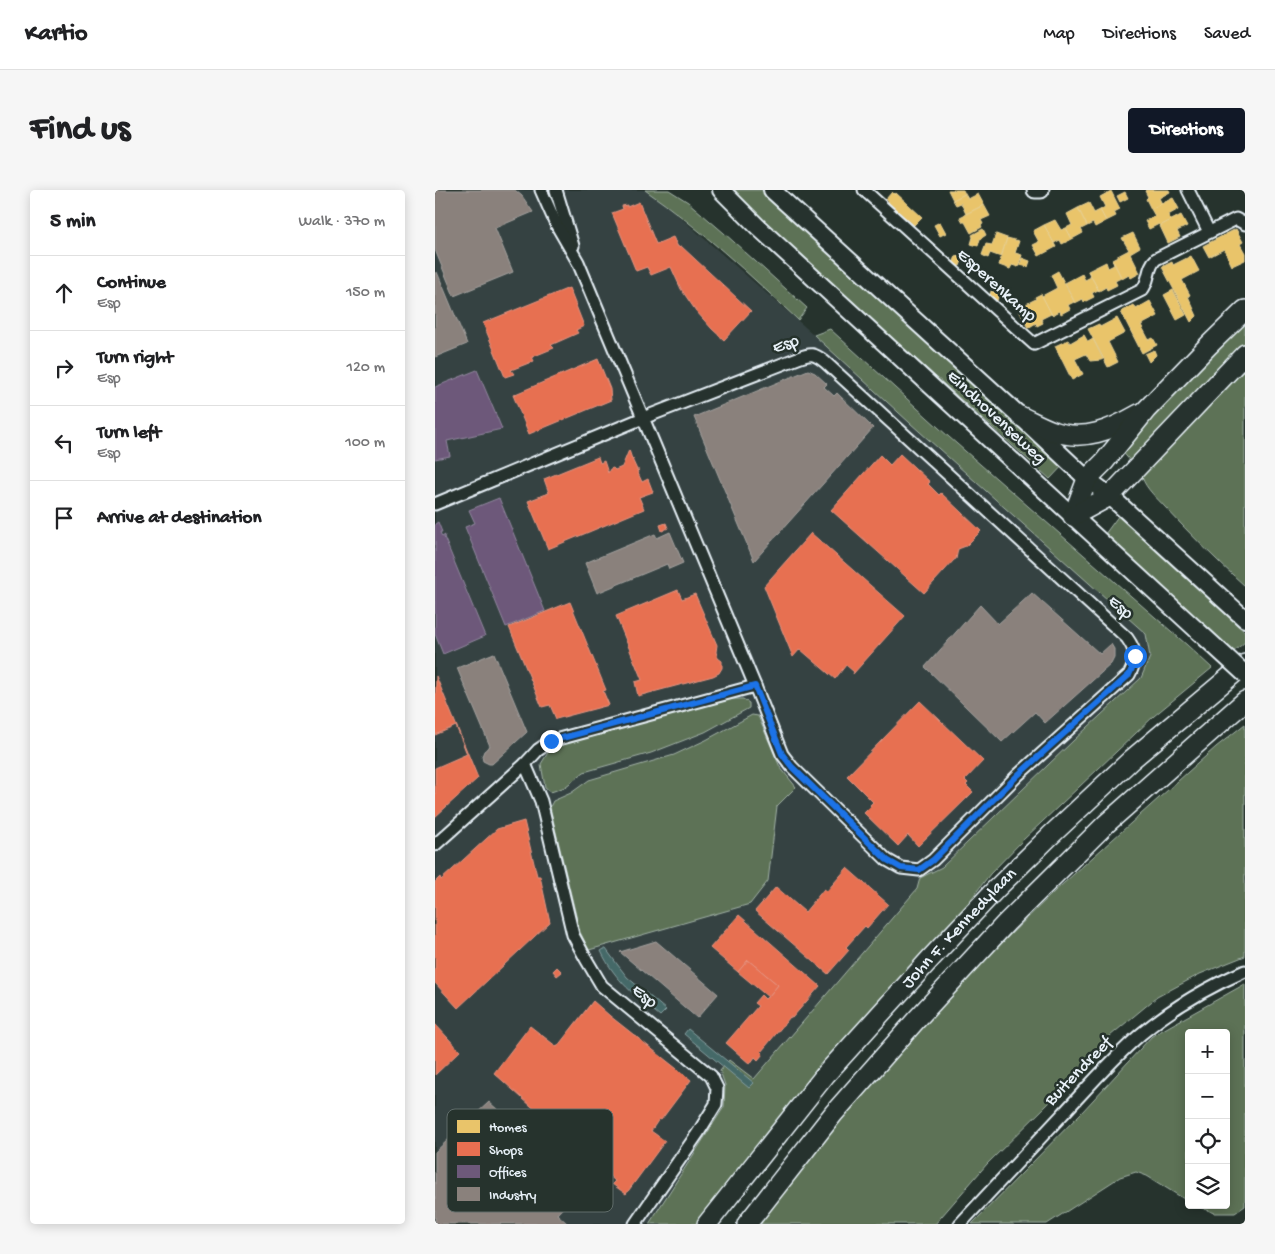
<!DOCTYPE html>
<html lang="en">
<head>
<meta charset="utf-8">
<style>
  body { margin:0; font-family:"Gochi Hand",sans-serif; background:#f6f6f6; color:#202124 }
  .controls { position:absolute; right:15px; bottom:15px; display:grid; overflow:hidden; border-radius:5px; box-shadow:0 2px 12px #0003 }
  .controls button { width:45px; height:45px; display:grid; place-items:center; padding:0; border:0; border-bottom:1px solid #e0e0e0; background:#fff; color:#202124; font:25px sans-serif }
  .stop { position:absolute; width:15px; height:15px; margin:-11px; border:4px solid #1a73e8; border-radius:50%; background:#fff }
  .stop.end { background:#1a73e8; border-color:#fff; box-shadow:0 1px 5px #0008 }
  .list { margin:0; padding:0; list-style:none }
  h2 { display:flex; justify-content:space-between; align-items:center; height:65px; margin:0; padding:0 20px; font-size:21px }
  h2 small { font-size:16px; font-weight:400; color:#757577 }
  .list li { display:grid; grid-template-columns:32px 1fr auto; gap:15px; align-items:center; box-sizing:border-box; height:75px; padding:0 20px; border-top:1px solid #e0e0e0 }
  .list b { display:block; font-size:19px; white-space:nowrap }
  .list p { margin:0; font-size:16px; white-space:nowrap; color:#757577 }
  .list em { font-size:16px; font-style:normal; color:#757577 }
  .icon { flex:none; width:28px; height:28px; fill:none; stroke:currentColor; stroke-width:2; stroke-linecap:round; stroke-linejoin:round }
  .map { position:relative; flex:none; width:810px; height:1034px; overflow:hidden; border-radius:5px }
  header { display:flex; align-items:center; gap:30px; box-sizing:border-box; height:70px; padding:0 25px; background:#fff; border-bottom:1px solid #e0e0e0 }
  header strong { font-size:24px }
  nav { display:flex; gap:28px; margin-inline-start:auto; font-size:18px }
  .intro { display:flex; align-items:center; justify-content:space-between; box-sizing:border-box; height:120px; padding:0 30px }
  h1 { margin:0; font-size:35px }
  .button { padding:12px 22px; border-radius:5px; background:#111827; color:#fff; font-size:18px; font-weight:700 }
  main { display:flex; gap:30px; padding:0 30px }
  aside { flex:1; background:#fff; border-radius:5px; box-shadow:0 2px 12px #0003 }
  .map>svg:first-child { display:block }
  .built { fill:#364342 }
  .green { fill:#5d7256; stroke:#a2b2a7 }
  .water { fill:#446967; stroke:#869fa1 }
  .homes { fill:#e9c46a; stroke:#e9d295 }
  .shops { fill:#e76f51; stroke:#e79683 }
  .offices { fill:#6d597a; stroke:#9287a0 }
  .industry { fill:#8a817c; stroke:#a6a3a1 }
  .lines { fill:none; stroke-linecap:round; stroke-linejoin:round }
  .minor-casing { stroke:#e8f1f8; stroke-width:15 }
  .tertiary-casing { stroke:#e8f1f8; stroke-width:19 }
  .secondary-casing { stroke:#e8f1f8; stroke-width:20 }
  .primary-casing { stroke:#e8f1f8; stroke-width:22 }
  .trunk-casing { stroke:#e8f1f8; stroke-width:22 }
  .minor { stroke:#26332d; stroke-width:11 }
  .tertiary { stroke:#26332d; stroke-width:15 }
  .secondary { stroke:#26332d; stroke-width:16 }
  .primary { stroke:#26332d; stroke-width:19 }
  .trunk { stroke:#26332d; stroke-width:19 }
  .secondary-bridge-casing { stroke:#e8f1f8; stroke-width:20; stroke-linecap:butt }
  .secondary-bridge { stroke:#26332d; stroke-width:16 }
  .route { stroke:#1a73e8; stroke-width:6 }
  .labels { text-anchor:middle; dominant-baseline:central; stroke-width:5; stroke-linejoin:round; paint-order:stroke }
  .street-label { font-size:18px; fill:#e8f1f8; stroke:#26332d }
  .key { fill:#26332d; stroke:#606c6a; stroke-width:1 }
  .key-label { font-size:14px; fill:#e8f1f8 }
</style>
</head>
<body>
<header>
<strong>Kartio</strong>
<nav><a>Map</a><a>Directions</a><a>Saved</a></nav>
</header>
<div class="intro"><h1>Find us</h1><a class="button">Directions</a></div>
<main>
<aside>
<h2>5 min<small>Walk · 370 m</small></h2>
<ul class="list">
<li><svg class="icon" aria-label="ahead" viewBox="0 0 24 24"><path d="M12 20V5M6 11l6-6 6 6"/></svg><div><b>Continue</b><p>Esp</p></div><em>150 m</em></li>
<li><svg class="icon" aria-label="right" viewBox="0 0 24 24"><path d="M7 20v-9h11M14 6l5 5-5 5"/></svg><div><b>Turn right</b><p>Esp</p></div><em>120 m</em></li>
<li><svg class="icon" aria-label="left" viewBox="0 0 24 24"><path d="M17 20v-9H6M10 6l-5 5 5 5"/></svg><div><b>Turn left</b><p>Esp</p></div><em>100 m</em></li>
<li><svg class="icon" aria-label="arrive" viewBox="0 0 24 24"><path d="M6 21V4h12l-3 4 3 4H6"/></svg><div><b>Arrive at destination</b></div></li>
</ul>
</aside>
<div class="map">
<svg width="810" height="1034" viewBox="0 0 810 1034">
  <rect width="100%" height="100%" fill="#26332d"/>
  <filter id="ink" filterUnits="userSpaceOnUse"><feTurbulence type="fractalNoise" baseFrequency=".02" numOctaves="2"/><feDisplacementMap in="SourceGraphic" scale="10" xChannelSelector="R" yChannelSelector="G"/><feConvolveMatrix kernelMatrix="1 2 1 2 8 2 1 2 1" color-interpolation-filters="sRGB"/></filter>
  <g filter="url(#ink)">
    <path class="built" d="M0,0H214L740,462L236,1034H0Z"/>
    <g class="green">
      <path d="M210,0H234L253,12L289,43L372,118L363,130C314,84 265,38 210,0Z"/>
      <path d="M295,0H328L448,106L631,272L615,289L367,67Z"/>
      <path d="M810,129V153L697,273L686,260Z"/>
      <path d="M395,139L514,247L752,455L777,478L719,526L588,650L555,684L518,733L265,1034H214L289,917L290,895L285,881L294,870L319,889L482,699L485,688L507,677L639,550L706,488L715,467L711,444L475,233L379,145Z"/>
      <path d="M810,173V396C782,371 756,345 730,317C722,308 711,299 707,287L716,274Z"/>
      <path d="M684,325L810,442V452L798,462L670,344Z"/>
      <path d="M297,509H308L314,513V518L270,542L216,563L149,582L130,597L116,602L110,597L106,574L117,556L139,549Z"/>
      <path d="M317,525L323,526L345,577L361,597L342,616L333,691L315,714L154,760L145,742L115,617L118,611L136,603L154,590L239,565L271,550Z"/>
      <path d="M810,534V766L765,784L722,807L675,846L612,915L552,974L500,1034H323L407,926L472,850L576,744L620,701L781,557Z"/>
      <path d="M810,794V1016L800,1023H780L759,1015H791V843H754V1012L712,986L701,982L685,987L612,1034H537L647,922L717,846Z"/>
    </g>
    <g class="water">
      <path d="M169,759H171L182,774L192,787L231,820L225,826C201,806 180,791 166,761Z"/>
      <path d="M253,839L319,893L314,898L249,844Z"/>
    </g>
    <g class="homes">
      <path d="M513,0H528L530,4L518,10Z"/>
      <path d="M711,0H734L735,2L724,8L727,14L716,19L711,9L713,7L710,1Z"/>
      <path d="M676,1L685,19L679,22L681,26L671,31L665,20L670,17L665,7Z"/>
      <path d="M457,2L460,5L461,3L487,27L479,35L453,12L454,11L451,9Z"/>
      <path d="M690,2L693,8L685,12L682,6Z"/>
      <path d="M530,4L533,9L543,4L549,15L531,24L526,13L521,15L518,10Z"/>
      <path d="M738,8L744,19L733,25L736,30L725,36L724,34L714,39L710,31L720,26L716,19Z"/>
      <path d="M654,13L659,23L665,20L671,31L660,37L658,33L652,36L643,18Z"/>
      <path d="M549,15L555,26L546,30L548,34L546,35L547,37L536,43L530,32H528L525,27Z"/>
      <path d="M643,18L652,36L646,39L648,43L637,49L631,38L637,35L632,24Z"/>
      <path d="M746,25L752,36L742,41L745,47L733,53L725,36Z"/>
      <path d="M620,30L626,40L631,38L637,49L627,54L625,50L619,53L609,35Z"/>
      <path d="M505,32L511,43L505,46L499,35Z"/>
      <path d="M609,35L621,57L604,66L598,55L604,52L598,41Z"/>
      <path d="M548,39L551,45L545,49L543,56L536,54L538,47L537,45Z"/>
      <path d="M801,39L808,52L805,54L810,63V70L797,76L789,59L774,67L768,56Z"/>
      <path d="M698,43L705,57L695,63L705,83L696,88L694,85L687,89L677,69L694,60L687,48Z"/>
      <path d="M561,44L572,48L566,67L555,63L553,68L547,65L551,54L557,55Z"/>
      <path d="M572,48L584,51L580,63L587,65L583,77L577,75L575,79L564,75Z"/>
      <path d="M521,66L528,68L525,76L518,74Z"/>
      <path d="M756,66L764,81L747,90L755,105L753,106L762,126L756,132L727,77L737,72L738,75Z"/>
      <path d="M587,68L595,71L593,77L585,75Z"/>
      <path d="M677,69L687,89L686,88L680,91L682,95L672,100L671,97L664,101L653,81L671,72L673,78L679,75Z"/>
      <path d="M623,81L640,113L639,112L633,115L635,119L626,124L625,121L617,125L607,106L622,98L616,85Z"/>
      <path d="M653,81L664,101L663,100L657,103L659,107L649,112L648,109L640,113L630,93L647,84L650,90L656,87Z"/>
      <path d="M738,100L751,125L742,130L729,105Z"/>
      <path d="M556,101L564,103L562,111L555,106Z"/>
      <path d="M606,104L617,125L616,124L606,129L608,133L602,136L601,133L593,138L583,118L601,109L600,107Z"/>
      <path d="M715,111L723,126L706,135L714,150L718,148L722,155L707,163L686,122L699,115L701,119Z"/>
      <path d="M682,128L690,143L673,152L683,172L673,177L653,139L664,134L665,137Z"/>
      <path d="M649,145L653,152L658,149L668,169L666,170L655,171L651,164L640,169L648,184L637,190L620,156L633,150L635,153Z"/>
      <path d="M719,160L721,165L714,172L710,164Z"/>
    </g>
    <g class="shops">
      <path d="M204,12L221,54L238,47L243,57L246,56L316,121L289,150L277,139L261,121L246,99L236,77L216,85L212,77L201,81L177,23L188,19L187,16L192,15V17Z"/>
      <path d="M134,98L149,136L141,140L143,143L116,155L119,158L97,167L99,171L76,180L79,184L70,187L48,133Z"/>
      <path d="M163,169L175,199L176,210L94,244L78,205Z"/>
      <path d="M194,260L197,269H199H197L202,280H204L202,281L207,292L213,289L218,302L204,307L209,319L113,359L93,311L114,303L109,289L163,267L165,273L169,271L173,283L175,279L178,278L180,280L187,277Z"/>
      <path d="M465,264L495,292L493,294L504,305L506,303L546,341L531,356L523,359L521,369L519,370L489,403L396,320L445,265L455,275Z"/>
      <path d="M231,333L233,338L227,341L225,335Z"/>
      <path d="M376,343L470,426L418,484L419,482L411,475L400,489L365,459L358,467L329,396Z"/>
      <path d="M243,400L247,409L260,404L282,455L281,462L283,468L287,471V478L284,483L278,486L203,506L200,492L207,490L181,426Z"/>
      <path d="M135,412L171,500L168,501L174,515L121,529L115,515L107,517L74,437Z"/>
      <path d="M1,486L43,588L0,627V578L32,564L21,536L0,545Z"/>
      <path d="M485,511L548,571L530,590L533,593L531,595L538,602L483,656L473,645L463,656L429,623L436,616L435,615L438,612L412,586Z"/>
      <path d="M89,631L102,686H105L115,732L23,818L0,793V692L5,687L6,690L62,639Z"/>
      <path d="M412,678L453,714L432,738L430,736L411,757L414,760L393,784L320,721L341,697L370,722L389,699L392,701Z"/>
      <path d="M304,725L385,796L357,828L355,827L326,862L328,864L323,870L320,867L315,874L291,853L323,816L319,813L326,805L330,809L332,807H333L343,795L313,770L303,782L275,758Z"/>
      <path d="M313,770L343,795L333,807L303,782Z"/>
      <path d="M122,777L127,782L122,786L118,781Z"/>
      <path d="M158,811L175,826L256,890L226,930L224,929L216,941L230,951L191,1004L177,994L180,991L59,883L95,836L122,857Z"/>
      <path d="M0,834L25,861L0,885Z"/>
    </g>
    <g class="offices">
      <path d="M42,180L67,239L12,251L15,266L0,269V197Z"/>
      <path d="M64,308L110,421L71,437L30,337L40,333L34,320Z"/>
      <path d="M3,332L7,342H5L7,347L10,345L9,347L50,446L8,464L0,444V334Z"/>
    </g>
    <g class="industry">
      <path d="M0,0H80L87,6L98,22L60,38L78,82L19,106L0,60Z"/>
      <path d="M2,82L32,154L0,167V83Z"/>
      <path d="M373,180L380,183L392,194L389,197L399,206L402,203L438,238L319,371L259,227Z"/>
      <path d="M235,342L248,373L234,379L232,374L162,403L150,373L220,344L222,348Z"/>
      <path d="M597,403L665,464L676,454L679,459V468L676,474L610,533L600,522L567,552L490,477L545,415L563,434Z"/>
      <path d="M59,463L92,542L57,574H54L48,571L47,566L49,561L55,556L22,478Z"/>
      <path d="M221,751L283,804L262,828L185,762Z"/>
      <path d="M54,912L148,996L122,1024L133,1034H0V962Z"/>
    </g>
    <g class="lines">
      <defs>
        <g id="minor">
          <path d="M121,0L138,56"/>
          <path d="M429,0L599,154L707,100C715,91 712,77 721,69L801,29L810,34"/>
          <path d="M753,0L774,42"/>
          <path d="M0,314L208,228L363,168C376,163 379,163 390,172L692,448C702,462 702,470 694,485L583,585L498,670L484,680L466,678L452,670L357,577L347,564L320,496L143,72L121,34L106,0"/>
          <path d="M90,574L106,611L138,745L151,769L167,796L276,886L282,898L281,914L263,943L200,1034"/>
          <path d="M0,655L90,574L103,560L116,551L320,496"/>
          <path d="M525,1034C559,998 592,962 626,926C652,898 677,869 706,844C737,818 773,797 810,781"/>
        </g>
        <path id="tertiary" d="M600,0H606"/>
        <g id="secondary">
          <path d="M286,0L323,37L763,441"/>
          <path d="M337,0L585,226L652,289L675,306L810,429"/>
        </g>
        <g id="primary">
          <path d="M585,226C596,231 607,237 618,241C649,252 676,240 704,224"/>
          <path d="M638,326L652,289L669,272L711,220L774,155L810,120"/>
        </g>
        <g id="trunk">
          <path d="M638,326L675,306L810,164"/>
          <path id="s1" d="M272,1034L391,884L496,768L561,699L615,646L696,570L810,474"/>
          <path d="M312,1034L399,923L482,829L571,733L672,633L810,511"/>
        </g>
      </defs>
      <use href="#minor" class="minor-casing"/>
      <use href="#tertiary" class="tertiary-casing"/>
      <use href="#secondary" class="secondary-casing"/>
      <use href="#primary" class="primary-casing"/>
      <use href="#trunk" class="trunk-casing"/>
      <use href="#minor" class="minor"/>
      <use href="#tertiary" class="tertiary"/>
      <use href="#secondary" class="secondary"/>
      <use href="#primary" class="primary"/>
      <use href="#trunk" class="trunk"/>
      <defs>
        <path id="secondary-bridge" d="M763,441L810,484"/>
      </defs>
      <use href="#secondary-bridge" class="secondary-bridge-casing"/>
      <use href="#secondary-bridge" class="secondary-bridge"/>
    </g>
  </g>
  <g class="lines" filter="url(#ink)">
    <path class="route" d="M116,551L320,496L347,564L357,577L452,670L466,678L484,680L498,670L583,585L694,485L698,476L700,466"/>
  </g>
  <g class="labels">
    <g class="street-label">
      <text transform="translate(561 96) rotate(42)">Esperenkamp</text>
      <text transform="translate(351 155) rotate(-18)">Esp</text>
      <text transform="translate(561 228) rotate(43)">Eindhovenseweg</text>
      <text transform="translate(685 418) rotate(42)">Esp</text>
      <text stroke="none"><textPath href="#s1" startOffset="389">John F. Kennedylaan</textPath></text>
      <text transform="translate(209 807) rotate(40)">Esp</text>
      <text transform="translate(644 882) rotate(-46)">Buitendreef</text>
    </g>
  </g>
  <rect x="12" y="919" width="166" height="103" rx="8" class="key"/>
  <rect x="22" y="930" width="23" height="13" fill="#e9c46a"/>
  <rect x="22" y="952" width="23" height="14" fill="#e76f51"/>
  <rect x="22" y="975" width="23" height="13" fill="#6d597a"/>
  <rect x="22" y="997" width="23" height="14" fill="#8a817c"/>
  <g class="key-label">
    <text x="54" y="941">Homes</text>
    <text x="54" y="964">Shops</text>
    <text x="54" y="986">Offices</text>
    <text x="54" y="1009">Industry</text>
  </g>
</svg>
<div class="controls">
<button>+</button>
<button>−</button>
<button><svg class="icon" aria-label="locate" viewBox="0 0 24 24"><circle cx="12" cy="12" r="6"/><path d="M12 2v4M12 18v4M2 12h4M18 12h4"/></svg></button>
<button><svg class="icon" aria-label="layers" viewBox="0 0 24 24"><path d="M12 4l9 5-9 5-9-5zM3 14l9 5 9-5"/></svg></button>
</div>
<div class="stop" style="left:700px;top:466px"></div>
<div class="stop end" style="left:116px;top:551px"></div>
</div>
</main>
</body>
</html>
